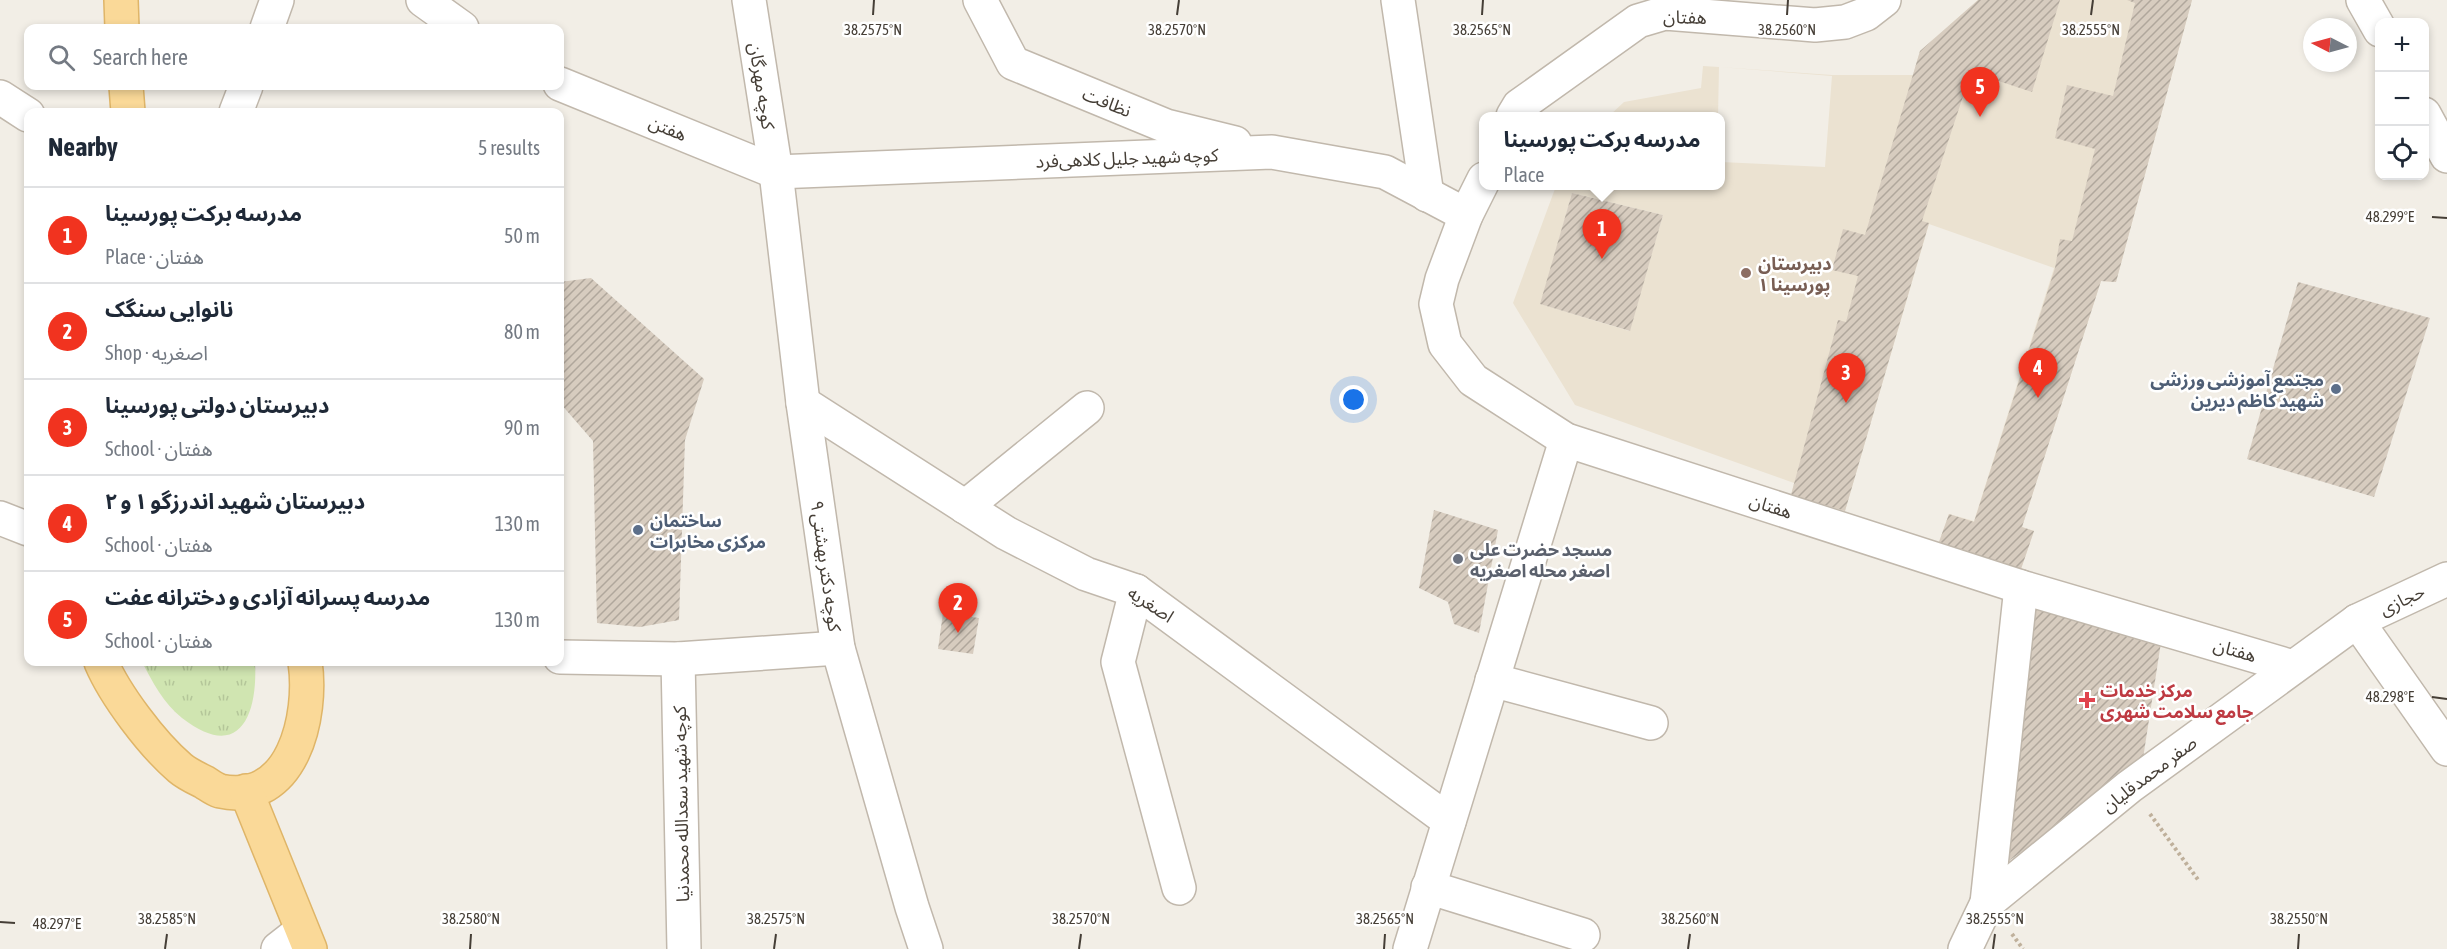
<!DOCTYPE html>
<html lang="en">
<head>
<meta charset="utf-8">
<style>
  body { margin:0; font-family:"Asap Condensed","Noto Sans Arabic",sans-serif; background:#f2f2f3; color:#1f2937 }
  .controls { position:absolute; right:18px; top:18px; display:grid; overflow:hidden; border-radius:12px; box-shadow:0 3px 9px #0003 }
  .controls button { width:54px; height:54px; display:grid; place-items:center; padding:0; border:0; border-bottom:2px solid #e0e1e3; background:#fff; color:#1f2937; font:30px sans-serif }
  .compass { position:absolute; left:2303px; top:18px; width:54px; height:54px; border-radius:50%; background:#fff; box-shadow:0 3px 9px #0003; rotate:276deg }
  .you { position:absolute; left:1354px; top:400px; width:21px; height:21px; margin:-15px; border:4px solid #fff; border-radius:50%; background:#1a73e8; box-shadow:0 0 0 9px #1a73e833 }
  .badge { display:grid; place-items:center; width:39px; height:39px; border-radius:50%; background:#f1331f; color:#fff; font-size:20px; font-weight:700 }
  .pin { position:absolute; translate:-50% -50px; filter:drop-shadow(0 2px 3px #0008) }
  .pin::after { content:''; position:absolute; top:32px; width:21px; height:18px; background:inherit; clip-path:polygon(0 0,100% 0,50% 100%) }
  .popup { position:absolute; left:1479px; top:112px; width:246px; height:78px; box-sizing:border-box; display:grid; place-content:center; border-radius:12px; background:#fff; filter:drop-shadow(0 2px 4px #0005); font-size:20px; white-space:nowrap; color:#747a83 }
  .popup b { font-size:22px; color:#1f2937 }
  .popup::after { content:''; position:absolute; left:50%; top:100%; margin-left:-12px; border:12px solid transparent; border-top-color:#fff }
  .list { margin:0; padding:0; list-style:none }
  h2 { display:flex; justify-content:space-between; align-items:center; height:78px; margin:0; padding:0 24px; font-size:26px }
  h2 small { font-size:20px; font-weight:400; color:#747a83 }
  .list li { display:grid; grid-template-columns:39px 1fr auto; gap:18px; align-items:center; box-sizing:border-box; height:96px; padding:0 24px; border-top:2px solid #e0e1e3 }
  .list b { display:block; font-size:22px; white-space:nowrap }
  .list p { margin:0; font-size:20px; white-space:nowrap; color:#747a83 }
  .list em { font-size:20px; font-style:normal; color:#747a83 }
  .icon { flex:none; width:33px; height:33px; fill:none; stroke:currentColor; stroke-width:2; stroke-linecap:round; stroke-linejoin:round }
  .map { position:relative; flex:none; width:2447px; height:949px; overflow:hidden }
  .search { position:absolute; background:#fff; box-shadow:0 3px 9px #0003; left:24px; top:24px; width:540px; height:66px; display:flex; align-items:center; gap:15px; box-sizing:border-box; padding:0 21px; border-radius:12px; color:#747a83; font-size:22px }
  .panel { position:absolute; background:#fff; box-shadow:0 3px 9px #0003; left:24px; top:108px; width:540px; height:558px; border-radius:12px }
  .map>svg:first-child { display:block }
  .education { fill:#ebe2d1; fill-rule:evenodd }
  .grass { fill:url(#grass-tufts) }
  .building { fill:url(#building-hatch) }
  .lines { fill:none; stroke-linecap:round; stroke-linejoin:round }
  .minor-casing { stroke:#c1b8ac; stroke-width:36 }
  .major-casing { stroke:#dfb568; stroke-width:36 }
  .path { stroke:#bfb09b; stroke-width:4; stroke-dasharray:3 3; stroke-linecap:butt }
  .minor { stroke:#fff; stroke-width:33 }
  .major { stroke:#fad998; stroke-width:33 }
  .ticks { fill:none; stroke:#453e36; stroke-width:2 }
  .education-dot { fill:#8d6e63; stroke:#fff; stroke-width:2 }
  .service-dot { fill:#5c6f8a; stroke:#fff; stroke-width:2 }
  .worship-dot { fill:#6b7280; stroke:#fff; stroke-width:2 }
  .health-dot { fill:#e0444e; stroke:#fff; stroke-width:2 }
  .labels { text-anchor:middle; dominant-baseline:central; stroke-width:5; stroke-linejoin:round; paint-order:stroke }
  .street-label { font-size:18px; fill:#453e36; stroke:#fff }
  .education-label { font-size:18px; font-weight:bold; fill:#785e54; stroke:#fff; text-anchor:start }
  .service-label { font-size:18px; font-weight:bold; fill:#4e5e75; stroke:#fff; text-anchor:end }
  .worship-label { font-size:18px; font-weight:bold; fill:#5b616d; stroke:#fff; text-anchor:start }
  .health-label { font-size:18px; font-weight:bold; fill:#be3a42; stroke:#fff; text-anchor:start }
  .ticks-label { font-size:15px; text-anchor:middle; fill:#453e36; stroke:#fff; stroke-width:5; stroke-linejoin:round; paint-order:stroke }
</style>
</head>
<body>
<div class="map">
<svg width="2447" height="949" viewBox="0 0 2447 949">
  <defs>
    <pattern id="grass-tufts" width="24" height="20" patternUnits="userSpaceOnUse" patternTransform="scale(1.5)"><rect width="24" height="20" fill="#d0e5b1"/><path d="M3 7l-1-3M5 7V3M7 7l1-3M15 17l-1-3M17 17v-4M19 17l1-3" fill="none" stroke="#b4c699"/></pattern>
    <pattern id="building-hatch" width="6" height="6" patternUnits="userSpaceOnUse" patternTransform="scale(1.5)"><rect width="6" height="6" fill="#d7ccbf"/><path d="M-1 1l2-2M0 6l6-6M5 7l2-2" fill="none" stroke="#b0a79c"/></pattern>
  </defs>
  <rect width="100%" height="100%" fill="#f2eee6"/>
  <path class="education" d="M1978,0H2192L2116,282L2101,281L2022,527L2034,531L2021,569L1939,542L1949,514L1974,521L2054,268L1929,224L1845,511L1791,495L1794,483L1575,405L1513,303L1556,186H1720L1721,162L1825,167L1832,76L1719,67L1718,116H1609L1624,102L1701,88L1703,66L1719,67L1832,75H1913L1920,51ZM1572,193L1663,215L1629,331L1541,304Z"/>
  <path class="grass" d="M142,662H255C258,714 240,763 182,718C164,704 152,681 142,662Z"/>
  <g class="building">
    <path d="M1978,0H2060L2032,92L1971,72L1922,221L1929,223L1845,511L1791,495L1838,320L1846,322L1858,276L1832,270L1843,229L1865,235L1920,51Z"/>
    <path d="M2127,0H2192L2116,282L2101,281L2022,527L2034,531L2021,569L1939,542L1949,514L1974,522L2055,268L2060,239L2072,241L2095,149L2055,138L2067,85L2113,96L2135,3Z"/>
    <path d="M1572,193L1663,215L1630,331L1540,304Z"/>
    <path d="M591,278L704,379L685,440L679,620L640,627L597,623L593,441L560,403V282Z"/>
    <path d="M2298,282L2430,318L2374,497L2247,459Z"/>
    <path d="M1434,510L1498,530L1479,633L1454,624L1448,602L1419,588Z"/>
    <path d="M2032,599L2162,636L2142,765L2006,863Z"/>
    <path d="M943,613L979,618L973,654L938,649Z"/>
  </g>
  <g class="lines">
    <defs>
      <g id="minor">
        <path d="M423,0L462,28"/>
        <path d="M749,0L776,172L803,403L838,648L912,907L926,949"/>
        <path d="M980,0L1013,63L1166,126L1235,143"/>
        <path d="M1398,0L1427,195"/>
        <path d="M2363,0L2380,30"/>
        <path d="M267,28L277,0"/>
        <path d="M560,84L776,172L1272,152L1385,172L1466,215"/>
        <path d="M0,97L28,115"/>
        <path d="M236,112L246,86"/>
        <path d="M2424,114L2447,156"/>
        <path d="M1513,116L1519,106L1638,21L1665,13L1815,25L1845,22L1866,14L1884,0"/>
        <path d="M1484,179L1466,215L1442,279L1436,304L1445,344L1473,380L1566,440L2021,587L2293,667"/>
        <path d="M803,403L1006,533L1086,574L1136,591L1449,821"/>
        <path d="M965,507L1087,408"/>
        <path d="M0,518L28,529"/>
        <path d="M1136,591L1118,662L1179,888"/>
        <path d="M2357,621L2447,749"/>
        <path d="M560,657L678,659L838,648"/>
        <path d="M678,659L684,949"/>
        <path d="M1492,680L1651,723"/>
        <path d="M1428,887L1583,935"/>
        <path d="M1987,903L2021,587"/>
        <path d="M278,949L301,931"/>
        <path d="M1410,949L1566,440"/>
        <path d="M1965,949L1987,903L2129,787L2357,621L2447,579"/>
      </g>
      <g id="major">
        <path d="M121,0L122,28"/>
        <path d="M126,86L128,112"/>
        <path d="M101,662C115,695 152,744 180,768C187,774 196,778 204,782C209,785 214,789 220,791C293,807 313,715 305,662"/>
        <path d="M246,791L310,949"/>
      </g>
    </defs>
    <use href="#minor" class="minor-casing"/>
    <use href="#major" class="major-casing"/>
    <g class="path">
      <path d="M2150,814L2199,881"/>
      <path d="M2012,934L2023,949"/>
    </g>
    <use href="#minor" class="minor"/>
    <use href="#major" class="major"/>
  </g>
  <path class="ticks" d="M873,15L874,0M1177,15L1179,0M1482,15L1483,0M1787,15L1788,0M2091,15L2093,0M2432,217L2447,218M2432,697L2447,699M0,922L15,923M165,949L167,934M470,949L471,934M774,949L776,934M1079,949L1081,934M1384,949L1385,934M1688,949L1690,934M1993,949L1995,934M2298,949L2299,934"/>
  <circle class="education-dot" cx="1746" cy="273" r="6"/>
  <g class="service-dot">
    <circle cx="2336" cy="389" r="6"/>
    <circle cx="638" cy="530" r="6"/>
  </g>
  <circle class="worship-dot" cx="1458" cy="559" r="6"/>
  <path class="health-dot" d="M2084 691h6v6h6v6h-6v6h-6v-6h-6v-6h6z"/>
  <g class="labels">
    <g class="street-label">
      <text transform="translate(1685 17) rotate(1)">هفتان</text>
      <text transform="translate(762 86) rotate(81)">کوچه مهرگان</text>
      <text transform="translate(1107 102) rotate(22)">نظافت</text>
      <text transform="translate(668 128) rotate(22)">هفتن</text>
      <text transform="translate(1127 158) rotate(-2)">کوچه شهید جلیل کلاهی‌فرد</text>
      <text transform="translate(1771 506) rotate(18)">هفتان</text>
      <text transform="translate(826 566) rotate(82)">کوچه دکتر بهشتی ۹</text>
      <text transform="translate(2402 600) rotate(-25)">حجازی</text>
      <text transform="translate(1151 604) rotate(33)">اصغریه</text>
      <text transform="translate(2235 650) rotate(16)">هفتان</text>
      <text transform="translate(2149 774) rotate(-37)">صفر محمدقلیان</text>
      <text transform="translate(681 804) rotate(-91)">کوچه شهید سعدالله محمدنیا</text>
    </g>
    <g class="education-label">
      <text x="1758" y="263">دبیرستان<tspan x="1758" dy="21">پورسینا ۱</tspan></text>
    </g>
    <g class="service-label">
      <text x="2324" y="379">مجتمع آموزشی ورزشی<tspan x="2324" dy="21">شهید کاظم دیرین</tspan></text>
      <text x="650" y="520" text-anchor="start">ساختمان<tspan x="650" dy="21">مرکزی مخابرات</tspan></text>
    </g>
    <g class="worship-label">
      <text x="1470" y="549">مسجد حضرت علی<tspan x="1470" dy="21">اصغر محله اصغریه</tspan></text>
    </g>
    <g class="health-label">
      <text x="2100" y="690">مرکز خدمات<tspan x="2100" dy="21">جامع سلامت شهری</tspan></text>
    </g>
  </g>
  <g class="ticks-label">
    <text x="873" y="35">38.2575°N</text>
    <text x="1177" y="35">38.2570°N</text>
    <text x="1482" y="35">38.2565°N</text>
    <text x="1787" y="35">38.2560°N</text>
    <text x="2091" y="35">38.2555°N</text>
    <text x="2390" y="222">48.299°E</text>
    <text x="2390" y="702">48.298°E</text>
    <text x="167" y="924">38.2585°N</text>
    <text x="471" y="924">38.2580°N</text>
    <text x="776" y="924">38.2575°N</text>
    <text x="1081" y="924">38.2570°N</text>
    <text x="1385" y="924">38.2565°N</text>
    <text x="1690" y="924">38.2560°N</text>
    <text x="1995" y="924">38.2555°N</text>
    <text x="2299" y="924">38.2550°N</text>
    <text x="57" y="929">48.297°E</text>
  </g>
</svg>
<div class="controls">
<button>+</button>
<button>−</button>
<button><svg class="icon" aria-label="locate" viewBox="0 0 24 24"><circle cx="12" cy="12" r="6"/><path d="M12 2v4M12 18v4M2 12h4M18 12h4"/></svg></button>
</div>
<svg class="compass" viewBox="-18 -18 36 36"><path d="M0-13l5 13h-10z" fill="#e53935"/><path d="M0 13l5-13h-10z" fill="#747a83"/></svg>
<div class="you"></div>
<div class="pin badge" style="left:1602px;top:259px">1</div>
<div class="popup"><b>مدرسه برکت پورسینا</b>Place</div>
<div class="pin badge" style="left:958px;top:633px">2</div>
<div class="pin badge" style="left:1846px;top:403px">3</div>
<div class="pin badge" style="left:2038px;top:398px">4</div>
<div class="pin badge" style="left:1980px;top:117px">5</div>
<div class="search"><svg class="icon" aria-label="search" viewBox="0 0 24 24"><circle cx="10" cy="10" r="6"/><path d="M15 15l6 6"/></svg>Search here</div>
<section class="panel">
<h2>Nearby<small>5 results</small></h2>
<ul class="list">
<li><span class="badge">1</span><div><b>مدرسه برکت پورسینا</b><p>Place · هفتان</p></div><em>50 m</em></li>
<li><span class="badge">2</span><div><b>نانوایی سنگک</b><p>Shop · اصغریه</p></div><em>80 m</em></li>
<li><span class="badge">3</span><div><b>دبیرستان دولتی پورسینا</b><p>School · هفتان</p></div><em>90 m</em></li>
<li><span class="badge">4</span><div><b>دبیرستان شهید اندرزگو ۱ و ۲</b><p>School · هفتان</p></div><em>130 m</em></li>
<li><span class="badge">5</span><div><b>مدرسه پسرانه آزادی و دخترانه عفت</b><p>School · هفتان</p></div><em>130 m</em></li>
</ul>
</section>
</div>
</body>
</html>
